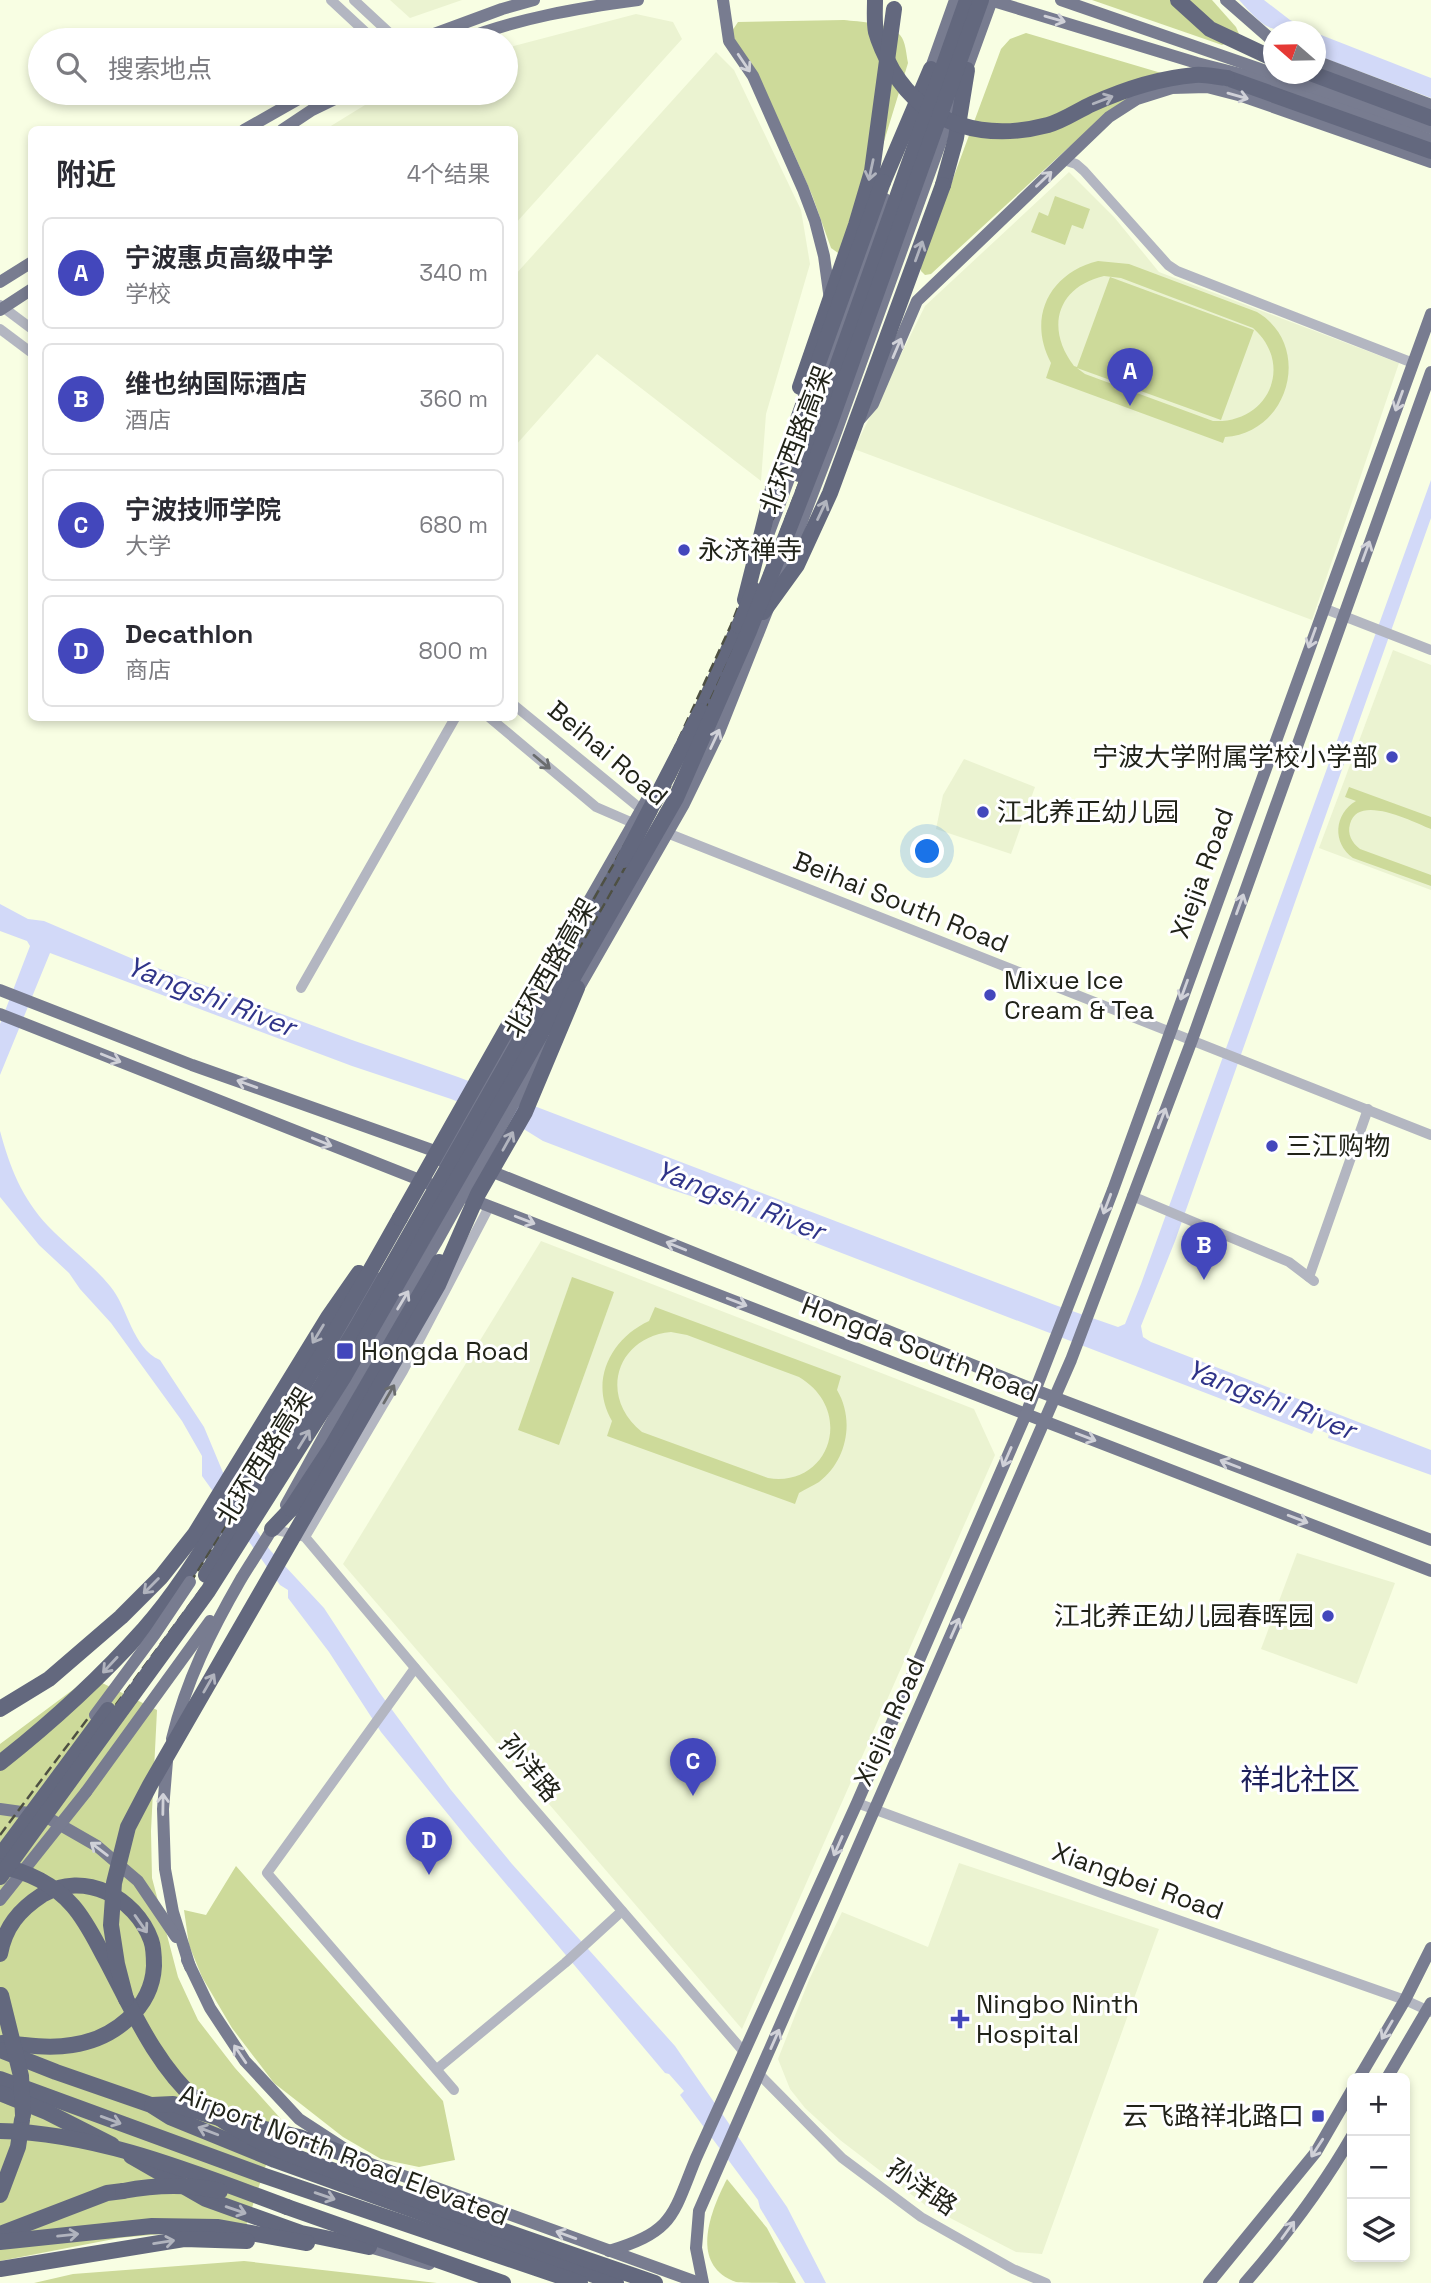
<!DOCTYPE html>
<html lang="zh">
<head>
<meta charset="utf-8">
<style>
  body { margin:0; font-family:"Space Grotesk","Noto Sans SC",sans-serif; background:#f2f2f3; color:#2b2b33 }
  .controls { position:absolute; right:21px; bottom:21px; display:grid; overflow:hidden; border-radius:10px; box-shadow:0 4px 10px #0003 }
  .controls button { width:63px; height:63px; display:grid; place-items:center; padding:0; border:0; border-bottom:2px solid #e1e1e2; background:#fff; color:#2b2b33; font:35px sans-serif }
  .compass { position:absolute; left:1263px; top:21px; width:63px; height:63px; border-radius:50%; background:#fff; box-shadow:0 4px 10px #0003; rotate:290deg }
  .you { position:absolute; left:928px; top:852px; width:24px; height:24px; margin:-18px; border:5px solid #fff; border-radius:50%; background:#1a73e8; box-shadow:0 0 0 10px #1a73e833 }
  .badge { display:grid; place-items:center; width:46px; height:46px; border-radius:50%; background:#4347bc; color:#fff; font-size:23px; font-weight:700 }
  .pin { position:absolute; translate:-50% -58px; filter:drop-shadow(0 2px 4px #0008) }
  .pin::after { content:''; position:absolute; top:37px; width:24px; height:21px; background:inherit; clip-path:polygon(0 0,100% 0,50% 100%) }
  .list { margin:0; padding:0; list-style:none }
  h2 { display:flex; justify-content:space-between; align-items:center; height:91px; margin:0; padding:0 28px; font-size:30px }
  h2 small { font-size:23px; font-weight:400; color:#7c7c81 }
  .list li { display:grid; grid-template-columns:46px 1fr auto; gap:21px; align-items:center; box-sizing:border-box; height:112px; margin:0 14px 14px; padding:0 14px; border:2px solid #e1e1e2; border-radius:10px }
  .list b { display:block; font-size:26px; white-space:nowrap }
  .list p { margin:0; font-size:23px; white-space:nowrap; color:#7c7c81 }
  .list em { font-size:23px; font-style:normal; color:#7c7c81 }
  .icon { flex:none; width:38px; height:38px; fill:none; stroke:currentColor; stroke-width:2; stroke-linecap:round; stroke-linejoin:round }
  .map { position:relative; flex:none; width:1431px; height:2283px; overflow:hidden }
  .search { position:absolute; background:#fff; box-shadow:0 4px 10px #0003; left:28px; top:28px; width:490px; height:77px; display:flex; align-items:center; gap:18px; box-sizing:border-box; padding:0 24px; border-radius:38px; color:#7c7c81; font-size:26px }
  .panel { position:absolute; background:#fff; box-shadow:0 4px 10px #0003; left:28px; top:126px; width:490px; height:595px; border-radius:10px }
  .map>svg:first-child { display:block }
  .built { fill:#ebf3d1 }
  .green { fill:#cdda9a; fill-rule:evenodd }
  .water { fill:#d2d9f8 }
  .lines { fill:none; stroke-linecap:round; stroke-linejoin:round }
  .minor { stroke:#b3b6c1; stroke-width:10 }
  .major { stroke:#787c90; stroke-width:12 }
  .highway { stroke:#63687e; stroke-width:16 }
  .rail { stroke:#4e5043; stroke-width:2.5; stroke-dasharray:10 5; stroke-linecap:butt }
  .major-bridge { stroke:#787c90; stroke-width:12 }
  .highway-bridge { stroke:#63687e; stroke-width:16 }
  .oneway { stroke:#d0d1d8 }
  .oneway2 { stroke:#b1b4be }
  .oneway3 { stroke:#6a6c6d }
  .poi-dot { fill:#4347bc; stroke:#fff; stroke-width:2.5 }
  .labels { text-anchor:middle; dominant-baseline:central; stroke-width:6; stroke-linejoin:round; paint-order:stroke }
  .street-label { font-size:26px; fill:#212319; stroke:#fff }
  .poi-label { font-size:26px; fill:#212319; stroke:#fff; text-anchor:start }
  .water-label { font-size:28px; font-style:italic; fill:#303489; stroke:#fff }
  .quarter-label { font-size:30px; fill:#1e215a; stroke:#fff }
</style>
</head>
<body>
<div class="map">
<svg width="1431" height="2283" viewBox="0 0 1431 2283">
  <rect width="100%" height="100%" fill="#f8fee3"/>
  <g class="built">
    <path d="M390,0H462L410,18Z"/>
    <path d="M636,14L673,22L682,39L515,224L514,130L326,129L365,105L392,93H506V48Z"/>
    <path d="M716,52L734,70L801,210L810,264L766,414L761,481L597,354L515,446V275Z"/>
    <path d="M1069,172L1114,217L1159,272L1399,363L1312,620L854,449L925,306Z"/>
    <path d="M1393,650L1431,665V890L1319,848Z"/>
    <path d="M964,759L1035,787L1011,854L936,829L943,795Z"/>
    <path d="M541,1241L974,1409L995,1455L742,2029L343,1564Z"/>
    <path d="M1297,1553L1395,1583L1357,1684L1261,1649Z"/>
    <path d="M959,1863L1159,1929L1042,2254L1016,2252L925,2205L840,2140L805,2108L790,2089L778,2059L809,1980L842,1912L928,1947Z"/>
  </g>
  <g class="green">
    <path d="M1092,0H1212L1236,27L1239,34L1237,39L1222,45Z"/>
    <path d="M844,20C859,22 889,22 900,35C906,42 906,54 908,63L849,256C842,257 837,252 831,248L812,195L788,140L734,40L732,31L738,22Z"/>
    <path d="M1026,33L1168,75L1068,148L931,274L925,275L921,271V265L1001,49L1010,39Z"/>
    <path d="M1055,196L1090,209L1083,229L1072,225L1065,245L1031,232L1039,212L1048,216Z"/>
    <path d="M1098,261L1129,264L1257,312C1313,345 1290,433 1225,437L1223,443L1046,378L1051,363C1027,318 1049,273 1098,261ZM1104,276L1121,278L1253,328C1295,365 1268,424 1213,421L1085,374L1077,368L1221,420L1254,330L1110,277L1077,367L1074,366C1045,328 1057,287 1104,276Z"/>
    <path d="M1349,787L1431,817V829C1413,822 1358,793 1350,824C1347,834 1352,843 1360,849L1431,875V886L1353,858C1332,843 1334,814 1356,801L1345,797Z"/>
    <path d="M572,1277L614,1292L559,1445L518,1430Z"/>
    <path d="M655,1307L841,1376L837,1390C855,1420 847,1461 819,1482C813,1486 805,1489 799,1493L795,1504L607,1436L612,1421C589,1382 610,1339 649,1321ZM671,1332L687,1335L799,1377C856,1411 829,1488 768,1478L642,1432C598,1397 616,1337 671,1332Z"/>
    <path d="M90,1677L157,1710L151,1831L152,1878L178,1977L198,2020L235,2068L281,2119L246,2226L119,2238L0,2261V1744Z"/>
    <path d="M236,1866L443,2101L455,2160L419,2167L381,2159L343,2137L274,2083L232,2028L202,1977L189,1945L184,1910L206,1915Z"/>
    <path d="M727,2179L767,2228L796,2283C781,2283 748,2283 736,2282C688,2265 711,2210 727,2179Z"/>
    <path d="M244,2261L437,2283H34L73,2274Z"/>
  </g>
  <g class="water">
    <path d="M1239,0H1264L1290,20L1313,31C1269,31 1269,33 1239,0Z"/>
    <path d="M1316,33L1431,78V98L1316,55Z"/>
    <path d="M1431,480V518L1175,1241L1141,1326L1143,1337L1151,1342L1431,1450V1475L1328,1438L1329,1434L1315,1428L1312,1434L800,1237L746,1214L663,1187L543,1141L522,1128L451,1099L352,1066L50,953L0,1075V1024L30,946L27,941L0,931V904L28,919L44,921L133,959L352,1040L458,1077L1055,1305L1118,1327L1125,1324L1141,1284Z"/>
    <path d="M0,1131C10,1168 22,1198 48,1226C68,1247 92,1264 110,1286C128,1307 132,1348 160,1360L204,1427L232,1494L270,1550L324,1608L379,1692L451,1790L512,1864L675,2046L787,2207L826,2283H805L760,2208L758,2200L680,2095L684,2091L669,2074L665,2073L469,1840L381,1732L329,1652L288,1598V1590L280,1585L202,1476V1456L182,1421L111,1323L80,1289L69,1273L39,1245L0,1197Z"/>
  </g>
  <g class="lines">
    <g class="minor">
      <path d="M331,0L374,40"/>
      <path d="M354,0L397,40"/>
      <path d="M1064,160L1076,164L1084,171L1168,265L1177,271L1413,363"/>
      <path d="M0,305L32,329"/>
      <path d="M0,329L32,353"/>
      <path d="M1323,608L1431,650"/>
      <path d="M514,705L647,814"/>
      <path d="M490,718L596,807L640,826"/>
      <path d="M662,831L1431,1135"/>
      <path d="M301,988L455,718"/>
      <path d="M1132,1196L1289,1262L1314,1281"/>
      <path d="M1309,1277L1368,1109"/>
      <path d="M272,1529L305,1537L522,1795L744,2052"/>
      <path d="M305,1537L403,1371L489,1207"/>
      <path d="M415,1668L267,1873L454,2090"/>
      <path d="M857,1803L1107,1895L1405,2000L1431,2012"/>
      <path d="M437,2069L565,1963L622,1911"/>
      <path d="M759,2074L842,2158L921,2217L1013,2269L1046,2283"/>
    </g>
    <g class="major">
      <path d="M723,0L729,41L753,76L803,189L815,221L824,256L830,300"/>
      <path d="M990,0L1197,63L1256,78L1431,140"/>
      <path d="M1061,0L1431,128"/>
      <path d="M1226,0L1274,42"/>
      <path d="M418,40L502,9L534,0"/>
      <path d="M462,40C519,18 578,8 638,0"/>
      <path d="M1316,61L1431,105"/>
      <path d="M928,76L955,0"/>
      <path d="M964,77L992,0"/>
      <path d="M244,130L309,93"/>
      <path d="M282,130L312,110L347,93"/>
      <path d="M0,282L32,262"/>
      <path d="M0,310L32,289"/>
      <path d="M859,420L873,404L917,301L1109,117L1137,99L1172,88L1207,87L1242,96L1431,162"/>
      <path d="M804,436L885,199"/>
      <path d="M767,538L797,457"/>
      <path d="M777,586L832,443L958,94"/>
      <path d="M0,990L192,1065L443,1154"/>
      <path d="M538,990L649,796"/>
      <path d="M574,996L684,804L719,732L769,606"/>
      <path d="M0,1014L445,1190"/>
      <path d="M442,1161L524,1015"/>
      <path d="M483,1168L1035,1390L1431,1540"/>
      <path d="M468,1198L1431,1571"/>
      <path d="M322,1371L376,1278"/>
      <path d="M286,1505L351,1387L436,1243L548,1042"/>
      <path d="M172,1739C186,1681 211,1631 241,1579C252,1561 264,1543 275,1524"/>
      <path d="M167,1761L163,1809L165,1869L173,1912L190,1967"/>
      <path d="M86,1792L210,1621"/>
      <path d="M0,1809L43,1815L97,1846L138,1881L176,1937"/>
      <path d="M187,1960L210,2008L245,2061L299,2119L365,2162L699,2283"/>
      <path d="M1359,2078L1405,2000L1431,1948"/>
      <path d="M1387,2078L1431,2003"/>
      <path d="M369,2247L429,2264"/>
      <path d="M609,2251C674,2231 672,2217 696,2158L857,1803L1026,1414L1113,1190L1431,314"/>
      <path d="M703,2283L696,2248L699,2211L1071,1360L1192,1040L1431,372"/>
      <path d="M1209,2283L1316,2152L1352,2090"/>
      <path d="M1245,2283C1284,2238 1322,2188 1352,2136"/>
    </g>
    <g class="highway">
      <path d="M1178,0L1210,29L1274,59"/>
      <path d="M1313,74L1431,118"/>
      <path d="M1227,78L1431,151"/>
      <path d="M883,182L931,69"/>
      <path d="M943,185L956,138L967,70"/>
      <path d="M701,711L739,626"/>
      <path d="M572,949L624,860"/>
      <path d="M272,1529L291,1509"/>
      <path d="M0,1709L49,1679L121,1617L161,1577L195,1534L329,1316L359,1273"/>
      <path d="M0,1763C52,1722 100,1678 144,1629C178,1591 205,1545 232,1502C291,1410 346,1314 400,1218"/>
      <path d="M0,1954C5,1927 19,1910 42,1895C84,1870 135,1897 151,1940C154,1948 154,1958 154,1966C152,2009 113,2039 72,2045C49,2049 25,2045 2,2043"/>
      <path d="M0,2050L56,2072L151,2105L170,2117L275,2160L616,2283"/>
      <path d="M0,2079L262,2175L580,2283"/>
      <path d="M0,2093L47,2112L112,2145"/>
      <path d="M152,2105L173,2104L226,2120L299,2137L365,2162"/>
      <path d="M131,2156L206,2199L301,2233L369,2247"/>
      <path d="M0,2195L18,2147L22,2120"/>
      <path d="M287,2207L503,2283"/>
      <path d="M0,2234L107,2193L123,2191"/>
      <path d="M0,2242L152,2226L217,2227L307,2243"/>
      <path d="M0,2269L184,2239L247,2241"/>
    </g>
    <g class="rail">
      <path d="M0,1835L192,1580L339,1347L654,793L731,625L812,420"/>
      <path d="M0,1862L202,1588L350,1355L666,795L744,628L822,424"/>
    </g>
    <g class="major-bridge">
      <path d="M95,1715L155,1634L190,1582"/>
      <path d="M0,1900L86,1792"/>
    </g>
    <g class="highway-bridge">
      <path d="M875,0C875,10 874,22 876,32C880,47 886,58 893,71C927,127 987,141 1048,125C1063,121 1077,111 1092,104C1123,90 1160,78 1195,75C1205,74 1216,77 1227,78"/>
      <path d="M800,387L856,225L872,171L894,9"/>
      <path d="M799,474L967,0"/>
      <path d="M745,600L773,489L883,182"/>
      <path d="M763,612L797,565L830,493L943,185"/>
      <path d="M739,626L754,590"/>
      <path d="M624,860L701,711"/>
      <path d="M400,1218L509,1025L544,983"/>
      <path d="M291,1509L331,1448L439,1262"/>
      <path d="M206,1575L356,1329L572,949"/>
      <path d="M0,1856L108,1710"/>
      <path d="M0,1866C27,1871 55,1885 73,1906C87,1922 96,1942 106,1960C132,2009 155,2064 198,2102C250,2146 321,2166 384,2188C474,2221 564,2252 655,2283"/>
      <path d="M0,1877L208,1591L343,1378L676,798L749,631L830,423L981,0"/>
      <path d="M1,1995L21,2076L23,2115"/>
      <path d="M126,1999L117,1964L111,1925L114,1883L128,1827L150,1785L438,1285L478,1194L525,1112L577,988"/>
      <path d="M0,2131C99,2133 195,2173 287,2207"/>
      <path d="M123,2191C155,2185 188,2184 220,2191"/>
    </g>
  </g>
  <defs><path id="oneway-shaft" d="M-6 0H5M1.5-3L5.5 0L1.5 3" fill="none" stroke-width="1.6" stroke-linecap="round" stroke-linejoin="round" transform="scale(1.75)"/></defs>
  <g class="oneway">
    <use href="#oneway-shaft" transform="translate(1055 19) rotate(16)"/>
    <use href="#oneway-shaft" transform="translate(744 63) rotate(56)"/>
    <use href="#oneway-shaft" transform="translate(1238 96) rotate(16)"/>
    <use href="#oneway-shaft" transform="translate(1044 179) rotate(-44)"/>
    <use href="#oneway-shaft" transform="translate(897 348) rotate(-67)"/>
    <use href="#oneway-shaft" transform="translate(1399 401) rotate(110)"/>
    <use href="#oneway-shaft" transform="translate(1366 551) rotate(-70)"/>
    <use href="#oneway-shaft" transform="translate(1312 638) rotate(110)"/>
    <use href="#oneway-shaft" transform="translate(715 739) rotate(-65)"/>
    <use href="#oneway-shaft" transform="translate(1240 904) rotate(-70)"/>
    <use href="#oneway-shaft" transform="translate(1184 990) rotate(110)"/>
    <use href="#oneway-shaft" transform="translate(111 1058) rotate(22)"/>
    <use href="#oneway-shaft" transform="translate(247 1084) rotate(-160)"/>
    <use href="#oneway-shaft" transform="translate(1162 1118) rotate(-69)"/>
    <use href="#oneway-shaft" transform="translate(322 1142) rotate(22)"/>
    <use href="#oneway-shaft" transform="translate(1107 1204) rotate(111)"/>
    <use href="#oneway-shaft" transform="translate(525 1220) rotate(21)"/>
    <use href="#oneway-shaft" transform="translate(676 1246) rotate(-158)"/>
    <use href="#oneway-shaft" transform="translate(403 1300) rotate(-59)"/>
    <use href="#oneway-shaft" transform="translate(737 1302) rotate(21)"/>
    <use href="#oneway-shaft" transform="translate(1086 1437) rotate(21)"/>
    <use href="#oneway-shaft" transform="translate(1007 1457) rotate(114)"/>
    <use href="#oneway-shaft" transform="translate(1230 1464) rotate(-159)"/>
    <use href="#oneway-shaft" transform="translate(1298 1519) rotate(21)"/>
    <use href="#oneway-shaft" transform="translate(955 1628) rotate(-66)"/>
    <use href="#oneway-shaft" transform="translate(163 1804) rotate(-89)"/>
    <use href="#oneway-shaft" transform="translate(838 1846) rotate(114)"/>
    <use href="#oneway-shaft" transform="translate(99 1849) rotate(-143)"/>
    <use href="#oneway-shaft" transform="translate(1387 2030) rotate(120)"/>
    <use href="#oneway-shaft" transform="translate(775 2039) rotate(-66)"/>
    <use href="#oneway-shaft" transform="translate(240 2054) rotate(-124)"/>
    <use href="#oneway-shaft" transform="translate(1317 2148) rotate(123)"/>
    <use href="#oneway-shaft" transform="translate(1288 2230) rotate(-54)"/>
    <use href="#oneway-shaft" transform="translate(566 2235) rotate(-160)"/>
  </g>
  <g class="oneway2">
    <use href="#oneway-shaft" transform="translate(1103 100) rotate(-21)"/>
    <use href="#oneway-shaft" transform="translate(871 170) rotate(102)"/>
    <use href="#oneway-shaft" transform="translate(919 251) rotate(-70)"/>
    <use href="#oneway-shaft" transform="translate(822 510) rotate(-65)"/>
    <use href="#oneway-shaft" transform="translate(508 1141) rotate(-61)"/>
    <use href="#oneway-shaft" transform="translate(318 1334) rotate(121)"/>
    <use href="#oneway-shaft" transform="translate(304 1439) rotate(-58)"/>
    <use href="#oneway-shaft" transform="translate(151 1586) rotate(135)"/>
    <use href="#oneway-shaft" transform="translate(110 1665) rotate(133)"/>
    <use href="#oneway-shaft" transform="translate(209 1683) rotate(-60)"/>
    <use href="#oneway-shaft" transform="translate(141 1924) rotate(55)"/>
    <use href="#oneway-shaft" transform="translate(111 2120) rotate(20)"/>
    <use href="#oneway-shaft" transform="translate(208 2131) rotate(-159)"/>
    <use href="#oneway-shaft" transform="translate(325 2196) rotate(19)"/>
    <use href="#oneway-shaft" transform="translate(236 2210) rotate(19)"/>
    <use href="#oneway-shaft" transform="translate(68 2235) rotate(-6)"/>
    <use href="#oneway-shaft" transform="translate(164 2242) rotate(-9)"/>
  </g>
  <g class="oneway3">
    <use href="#oneway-shaft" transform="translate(542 762) rotate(40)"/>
    <use href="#oneway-shaft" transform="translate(389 1394) rotate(-60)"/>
  </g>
  <g class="poi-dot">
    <circle cx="684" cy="550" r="7"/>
    <circle cx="1392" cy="757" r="7"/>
    <circle cx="983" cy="812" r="7"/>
    <circle cx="990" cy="995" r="7"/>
    <circle cx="1272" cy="1146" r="7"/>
    <rect x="336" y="1342" width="18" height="18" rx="3.5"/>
    <circle cx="1328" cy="1616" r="7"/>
    <path d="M956.5 2008.5h7v7h7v7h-7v7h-7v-7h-7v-7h7z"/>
    <rect x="1311" y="2109" width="14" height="14" rx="3.5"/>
  </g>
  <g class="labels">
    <g class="street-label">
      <text transform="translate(796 440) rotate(-69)">北环西路高架</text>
      <text transform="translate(608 753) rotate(40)">Beihai Road</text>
      <text transform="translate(1202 873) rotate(-70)">Xiejia Road</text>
      <text transform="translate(901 902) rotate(22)">Beihai South Road</text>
      <text transform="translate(550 968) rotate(-60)">北环西路高架</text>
      <text transform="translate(920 1349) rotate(21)">Hongda South Road</text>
      <text transform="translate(264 1456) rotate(-58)">北环西路高架</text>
      <text transform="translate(889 1722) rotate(-66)">Xiejia Road</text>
      <text transform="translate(530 1768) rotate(50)">孙洋路</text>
      <text transform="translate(1138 1881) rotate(20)">Xiangbei Road</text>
      <text transform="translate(344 2155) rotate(21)">Airport North Road Elevated</text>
      <text transform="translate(922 2187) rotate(34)">孙洋路</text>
    </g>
    <g class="poi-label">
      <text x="698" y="550">永济禅寺</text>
      <text x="1378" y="757" text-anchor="end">宁波大学附属学校小学部</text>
      <text x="997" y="812">江北养正幼儿园</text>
      <text x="1004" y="980">Mixue Ice<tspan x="1004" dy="30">Cream &amp; Tea</tspan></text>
      <text x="1286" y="1146">三江购物</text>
      <text x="361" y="1351">Hongda Road</text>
      <text x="1314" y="1616" text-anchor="end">江北养正幼儿园春晖园</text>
      <text x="976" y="2004">Ningbo Ninth<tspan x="976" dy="30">Hospital</tspan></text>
      <text x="1304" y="2116" text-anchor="end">云飞路祥北路口</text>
    </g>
    <g class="water-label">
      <text transform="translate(211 996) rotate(21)">Yangshi River</text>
      <text transform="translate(740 1200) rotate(21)">Yangshi River</text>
      <text transform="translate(1271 1399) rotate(21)">Yangshi River</text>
    </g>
    <g class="quarter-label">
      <text x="1300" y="1779">祥北社区</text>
    </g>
  </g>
</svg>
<div class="controls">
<button>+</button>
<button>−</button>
<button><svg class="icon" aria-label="layers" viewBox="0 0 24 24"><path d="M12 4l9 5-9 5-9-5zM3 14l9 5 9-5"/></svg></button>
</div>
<svg class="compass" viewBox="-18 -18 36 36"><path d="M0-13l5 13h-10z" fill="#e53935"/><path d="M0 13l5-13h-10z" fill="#7c7c81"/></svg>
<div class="you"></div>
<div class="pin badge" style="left:1130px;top:406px">A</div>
<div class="pin badge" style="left:1204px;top:1280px">B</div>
<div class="pin badge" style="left:693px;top:1796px">C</div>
<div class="pin badge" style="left:429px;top:1875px">D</div>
<div class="search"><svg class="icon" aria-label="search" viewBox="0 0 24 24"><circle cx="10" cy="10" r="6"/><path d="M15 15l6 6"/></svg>搜索地点</div>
<section class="panel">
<h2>附近<small>4个结果</small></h2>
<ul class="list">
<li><span class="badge">A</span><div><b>宁波惠贞高级中学</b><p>学校</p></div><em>340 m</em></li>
<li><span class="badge">B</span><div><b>维也纳国际酒店</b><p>酒店</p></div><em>360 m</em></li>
<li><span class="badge">C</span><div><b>宁波技师学院</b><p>大学</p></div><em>680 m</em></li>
<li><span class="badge">D</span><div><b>Decathlon</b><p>商店</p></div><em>800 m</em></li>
</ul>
</section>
</div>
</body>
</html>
